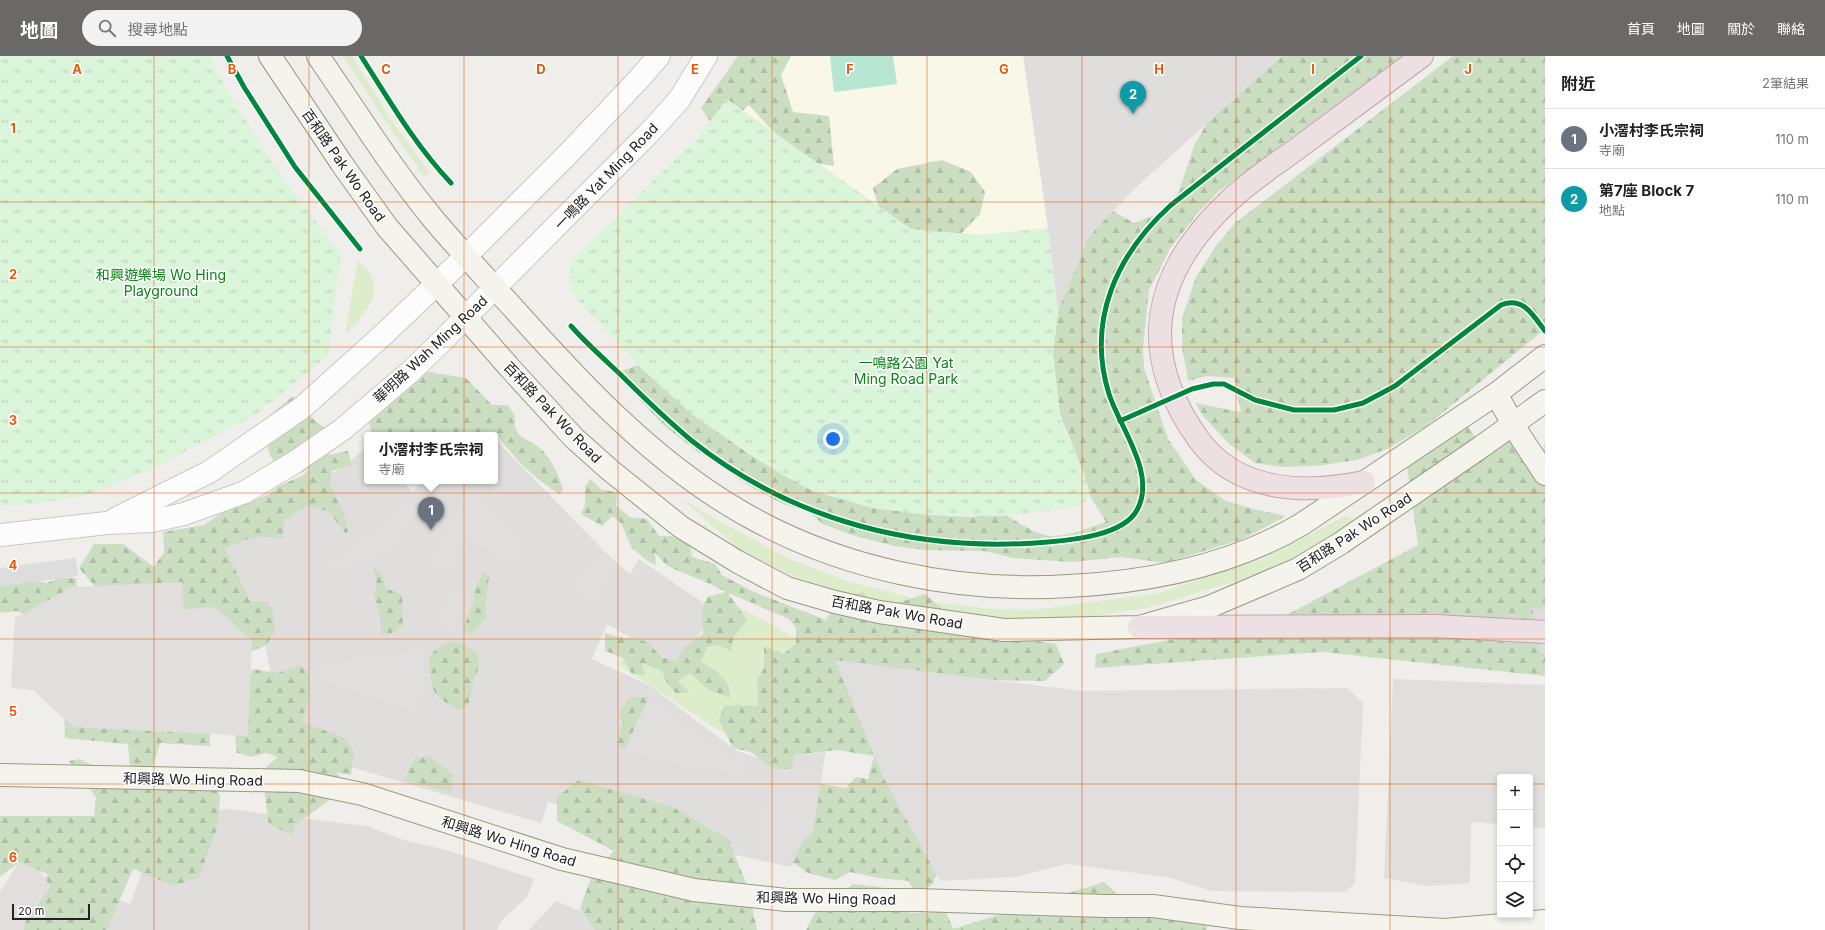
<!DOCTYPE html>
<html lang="zh-TW">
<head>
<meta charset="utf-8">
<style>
  body { margin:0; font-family:Inter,"Noto Sans TC",sans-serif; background:#f2f2f2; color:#202124 }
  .controls { position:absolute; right:12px; bottom:12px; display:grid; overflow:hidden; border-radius:4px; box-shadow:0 2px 6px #0003 }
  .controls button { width:36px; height:36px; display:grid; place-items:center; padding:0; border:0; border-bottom:1px solid #e0e0e0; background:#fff; color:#202124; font:20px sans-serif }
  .scale { position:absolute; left:12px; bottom:10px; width:78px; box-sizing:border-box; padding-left:4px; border:2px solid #222; border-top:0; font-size:11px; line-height:14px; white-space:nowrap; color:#222; -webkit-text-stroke:3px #fff; paint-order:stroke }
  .you { position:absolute; left:833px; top:383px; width:14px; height:14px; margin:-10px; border:3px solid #fff; border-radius:50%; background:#1a73e8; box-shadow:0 0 0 6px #1a73e833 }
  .badge { display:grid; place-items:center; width:26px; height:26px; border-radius:50%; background:#6a6968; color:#fff; font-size:13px; font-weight:700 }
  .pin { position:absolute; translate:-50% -33px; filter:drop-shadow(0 1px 2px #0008) }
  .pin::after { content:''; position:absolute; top:21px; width:14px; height:12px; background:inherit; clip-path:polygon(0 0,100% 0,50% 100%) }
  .popup { position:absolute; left:364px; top:376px; width:134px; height:52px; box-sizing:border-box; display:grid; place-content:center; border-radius:4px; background:#fff; filter:drop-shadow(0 1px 3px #0005); font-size:13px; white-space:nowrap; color:#757577 }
  .popup b { font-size:15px; color:#202124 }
  .popup::after { content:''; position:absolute; left:50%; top:100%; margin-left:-8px; border:8px solid transparent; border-top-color:#fff }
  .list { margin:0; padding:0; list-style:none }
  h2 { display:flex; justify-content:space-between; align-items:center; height:52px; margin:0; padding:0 16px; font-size:17px }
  h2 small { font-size:13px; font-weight:400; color:#757577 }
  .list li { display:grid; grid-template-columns:26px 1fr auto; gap:12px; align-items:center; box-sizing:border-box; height:60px; padding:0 16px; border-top:1px solid #e0e0e0 }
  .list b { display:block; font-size:15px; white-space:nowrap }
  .list p { margin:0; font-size:13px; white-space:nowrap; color:#757577 }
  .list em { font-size:13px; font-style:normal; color:#757577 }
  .icon { flex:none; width:22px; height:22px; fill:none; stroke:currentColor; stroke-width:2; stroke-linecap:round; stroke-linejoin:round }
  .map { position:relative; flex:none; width:1545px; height:874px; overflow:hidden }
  header { display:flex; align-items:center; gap:24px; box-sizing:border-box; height:56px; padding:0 20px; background:#6a6968; color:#fff }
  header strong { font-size:19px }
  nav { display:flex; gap:22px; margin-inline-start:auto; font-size:14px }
  .search { width:280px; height:36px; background:#f2f2f2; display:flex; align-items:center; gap:10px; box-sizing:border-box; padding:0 14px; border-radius:22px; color:#757577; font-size:15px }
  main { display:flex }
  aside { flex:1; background:#fff }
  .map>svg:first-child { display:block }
  .residential { fill:#dfdedc }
  .education { fill:#f8f7e8 }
  .grass { fill:#ddeccb }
  .forest { fill:url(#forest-firs) }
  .park { fill:url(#park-tufts) }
  .pitch { fill:#b7e6d2 }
  .parking { fill:#e0dfde }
  .pier { fill:#dedddd }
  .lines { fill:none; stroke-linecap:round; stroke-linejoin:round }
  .tertiary-casing { stroke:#c9c8c7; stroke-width:24 }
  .secondary-casing { stroke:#999a82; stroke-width:24 }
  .motorway-casing { stroke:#c5a2ac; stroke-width:24 }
  .tertiary { stroke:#fdfcfc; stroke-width:22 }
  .secondary { stroke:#f4f4ed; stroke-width:22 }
  .motorway { stroke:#ece0e2; stroke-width:22 }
  .cycleway-casing { stroke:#fff; stroke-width:8 }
  .cycleway { stroke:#00873e; stroke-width:5 }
  .grid { fill:none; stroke:#e8590c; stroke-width:1; stroke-opacity:0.55 }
  .labels { text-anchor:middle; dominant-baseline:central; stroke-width:3; stroke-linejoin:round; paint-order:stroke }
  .street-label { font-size:14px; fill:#222; stroke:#fff }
  .park-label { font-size:14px; fill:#0c8416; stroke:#fff }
  .grid-label { font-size:13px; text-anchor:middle; font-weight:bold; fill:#e8590c; stroke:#fff; stroke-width:3; stroke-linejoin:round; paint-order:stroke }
</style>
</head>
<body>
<header>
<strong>地圖</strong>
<div class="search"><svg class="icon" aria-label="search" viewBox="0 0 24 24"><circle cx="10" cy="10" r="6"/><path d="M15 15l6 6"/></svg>搜尋地點</div>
<nav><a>首頁</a><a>地圖</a><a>關於</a><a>聯絡</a></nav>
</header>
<main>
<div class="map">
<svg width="1545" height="874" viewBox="0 0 1545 874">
  <defs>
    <pattern id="forest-firs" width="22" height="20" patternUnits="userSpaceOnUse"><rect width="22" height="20" fill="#cbdec1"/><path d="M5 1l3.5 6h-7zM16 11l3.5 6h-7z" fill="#aebea6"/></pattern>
    <pattern id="park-tufts" width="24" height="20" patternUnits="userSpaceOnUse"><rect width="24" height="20" fill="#daf5da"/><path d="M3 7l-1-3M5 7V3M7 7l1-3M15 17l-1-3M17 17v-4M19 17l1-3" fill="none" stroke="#bbd2bb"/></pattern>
  </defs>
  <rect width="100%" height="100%" fill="#f0eeeb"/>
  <g class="residential">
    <path d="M1023,0H1282L1134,133L1088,182L1058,255Z"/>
    <path d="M496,384L607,498L630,518L639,503L714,554L680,611L607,568L592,603L650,630L737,695L755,701L767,702L826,696L814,753L813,784L791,811L709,793L657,770L548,746L541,767L354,712L309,703L287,700L264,583L174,489L313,432L345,409L367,391V425H402L413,436L422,425H495Z"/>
    <path d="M227,753L366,770L407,785L443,793L534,823L527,841L501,865L497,874H84L90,834L130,848L148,800L152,759Z"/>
    <path d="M556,845L617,870L616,874H529Z"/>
  </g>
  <path class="education" d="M751,0H1023L1048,172L980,179L911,173L727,43Z"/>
  <g class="grass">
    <path d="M343,0H352L390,62L429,116L424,120L385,65Z"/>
    <path d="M358,204C362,209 368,213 370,218C384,242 359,263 345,279Z"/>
    <path d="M681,442L722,467L792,504L850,526L924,545L993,553L1033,554L1158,537L1260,504L1345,460L1356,464L1278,510L1230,527L1147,552L1075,563L1001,565L922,554L847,538L790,519L740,494Z"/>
    <path d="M727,544L811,591L848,695L802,689L745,691L618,609L623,602L681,617Z"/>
  </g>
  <g class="forest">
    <path d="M738,0H791L781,19L793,56L829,60L834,110L800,105L749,49L719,78L701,52Z"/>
    <path d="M1282,0H1402L1219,135L1196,159L1170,193L1149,234L1143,291L1144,312L1168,383L1196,424L1226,445L1257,454L1286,460L1243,483L1166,507L1121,501L1071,506L1013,502L984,495L925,494L895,490L855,480L823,468L810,457L783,448L749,430L694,393L662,368L620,322L621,315L638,309L692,358L749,398L783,419L813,435L873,452L931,459L973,461L998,454C1010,461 1038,481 1053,480C1070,480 1090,471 1106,466L1090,440L1084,418L1060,358L1053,298L1058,255L1088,182L1113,155L1134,167L1165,155L1179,135L1194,90L1207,67Z"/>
    <path d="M1453,0H1545V273L1425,371L1387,393L1357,404L1316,410L1282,411L1255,407L1228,387L1203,360L1195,347L1241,356L1234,322L1206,320L1188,325L1182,290V262L1196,221L1216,190L1235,167Z"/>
    <path d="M942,104L971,116L985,136L980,158L950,189L882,162L873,132L897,113Z"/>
    <path d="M429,316L466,322L492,349H508L515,360C512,386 530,381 543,395C554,408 558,418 563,433L560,439C536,423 515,404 498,380L495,381V379H372L369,367L371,355L406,327Z"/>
    <path d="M293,340L315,365L343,384L328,399L348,395L352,409L332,415L330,429L344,457L348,476L345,477L328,455L306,450L284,464L282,483C254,479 251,481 225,492L250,545L267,546L273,555L275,576L265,590L252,595L215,552L198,557L107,545L79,512L94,488H123L154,511L164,496L163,476L204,469L224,455L243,449L269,438L279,430L302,420L311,412L284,424L269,397L263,365Z"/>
    <path d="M1456,355L1479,386L1514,383L1542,397L1545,386V620L1322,596L1095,612L1096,598L1279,563L1418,489L1404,389Z"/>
    <path d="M590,423L602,434L617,436L616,450L630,461L647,463L659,480H671L690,490L692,501L715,508L722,519L754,536L826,564L838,542L863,536L875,549L894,548L925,538L948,558L978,576L1056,588L1064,608L1045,625L990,624L942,805L933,828L916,840L909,825L879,822L850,816L835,824L808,817L792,806L805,782L793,738L820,728L846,732L856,721L868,723L874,700L837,694L794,699L792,713H773L751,696L733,692L719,664L724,650L739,649L758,650L757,624L764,612V590L784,598L796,587V572L789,563L728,537L747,564L733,582L731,595L718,589L707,591L701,606C717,616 731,622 730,642L707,633L690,617L678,625L690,637H676L667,627L662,615L642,607L645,619L632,618L623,602L605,595V577L619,581L637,583L647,586L662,601L676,605L687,589L703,578L702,554L707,541L726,536C715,531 703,524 691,520C673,512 667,513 655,496L656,509L649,506L632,492L620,466L612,460L602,470L581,458L585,449V431Z"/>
    <path d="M373,511L381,517L387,534H393L402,539L403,570L389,579L381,578V563L374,538L377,528Z"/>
    <path d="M484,516L489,521L485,550L487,562L470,579L463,573L475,542L474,535Z"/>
    <path d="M58,522H76L78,540L28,560L17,555L0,557V530L37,525L47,527Z"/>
    <path d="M453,585L465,588L478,599L479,610L472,631L469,648L460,654C428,639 432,633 429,600L439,591Z"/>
    <path d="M301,609L309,619L308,647L302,666L343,681L354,695L351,719L336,716L344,725L327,746L295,769L292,779L269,769L265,740L264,713L278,701L266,697L252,701L237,697L234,670L244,632L253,613L278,617Z"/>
    <path d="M629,641H651L653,648L635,686L625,693L617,687L623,665L619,657Z"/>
    <path d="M210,644V690L160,687L152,713L199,714L220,739L218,769L199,821L174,830L133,813L107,874H14L48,818L19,806L0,821V760H94L96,741L69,705L80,703L97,712H130L128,688L65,682L64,655Z"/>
    <path d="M430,700L453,719L451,736L404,724L415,702Z"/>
    <path d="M579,724L673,751L728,783L748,831L757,874H595L580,852L593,817L614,795L557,765V741Z"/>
    <path d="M1104,826L1135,855L1183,844L1206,843L1207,874H806L814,858L853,828L887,832L910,857L946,856L953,873Z"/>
  </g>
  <g class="park">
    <path d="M0,0H210L227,34L279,117L341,198L328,300L255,359L149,414L85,440L24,449L0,450Z"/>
    <path d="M727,43L911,173L980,179L1048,172L1058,255L1053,298L1060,363L1085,421L1090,440L1081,450L1004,460L931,459L873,452L813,435L783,419L692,358L638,309L575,241L569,224L573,203L698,81Z"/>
  </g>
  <path class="pitch" d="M830,0H893L897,28L834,36Z"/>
  <g class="parking">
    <path d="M467,434L524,489L514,508L470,484L457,506L449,513H438L431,508Z"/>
    <path d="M406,445L419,453L394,489L373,502L323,516L321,514L367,480Z"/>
    <path d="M602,497L615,506L595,546L569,530Z"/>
    <path d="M477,514L481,519L473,533L461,574L441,572L446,536L462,532L469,526Z"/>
    <path d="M182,526L184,553L215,551L252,584L248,680L73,671L33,634L11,632L15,562L72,531Z"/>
    <path d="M425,594L419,656L319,623L320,609Z"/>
    <path d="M835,604L1082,635L1347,632L1363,647L1355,827L1345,836L1212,835L1167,821L1067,808L1014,821L940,825L883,721Z"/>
    <path d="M1393,623L1545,629V772L1530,771V721H1500V768L1471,766L1470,827L1427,830L1384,822Z"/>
    <path d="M649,641L705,684L747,712L748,719L668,706L625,693Z"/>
    <path d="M773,713H823L813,776L776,808L755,798Z"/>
    <path d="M19,806L40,815L51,831L26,864L24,874H0V836Z"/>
  </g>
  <g class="pier">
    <path d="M75,502L79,520L0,530V512Z"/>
    <path d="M1532,551L1545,554V597L1540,596Z"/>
  </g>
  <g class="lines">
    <defs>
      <g id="tertiary">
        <path d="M115,463L209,416L303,351L384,278L466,200L566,100L638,24L659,0"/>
        <path d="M0,479L107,467L152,465L184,458L245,436L295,406L343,373L410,316L441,286L648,78L679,44L706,0"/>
      </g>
      <g id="secondary">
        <path d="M270,0L342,108L387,171L509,311L574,382L611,415L681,471L738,506L787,532L835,546L879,556L1004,574L1139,571L1209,551L1298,513L1341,487L1481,391L1545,345"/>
        <path d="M318,0C356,55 391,112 434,164C460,195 488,224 515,254C582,329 654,406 741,456C839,513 957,537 1069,530C1149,526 1233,509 1302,468L1496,338L1545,300"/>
        <path d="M1496,338L1520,380L1545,418"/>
        <path d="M0,719L299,725L362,738L562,803L694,834L787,844H918L1105,850H1153L1240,862L1445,874L1545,865"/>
      </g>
      <g id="motorway">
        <path d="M1364,426C1306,438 1238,437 1199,384C1135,295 1153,216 1230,144C1252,123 1278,107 1302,89C1342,59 1382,30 1422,0"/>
        <path d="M1139,571L1436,570L1545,576"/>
      </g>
    </defs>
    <use href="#tertiary" class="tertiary-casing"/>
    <use href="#secondary" class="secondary-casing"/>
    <use href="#motorway" class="motorway-casing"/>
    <use href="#tertiary" class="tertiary"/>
    <use href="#secondary" class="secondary"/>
    <use href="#motorway" class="motorway"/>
    <defs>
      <g id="cycleway">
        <path d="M227,0L244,31L295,111L360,193"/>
        <path d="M361,0C389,44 415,89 451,127"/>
        <path d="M571,270C586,287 603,302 620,318C643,341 667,364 692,385C794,466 919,497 1048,486C1073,484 1124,479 1137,454C1157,418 1120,372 1109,338C1086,264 1117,198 1171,149L1361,0"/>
        <path d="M1120,365L1192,333L1213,328H1224L1255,344L1294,354H1334L1363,347L1395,330L1501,249C1523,240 1533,259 1545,275"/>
      </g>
    </defs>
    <use href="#cycleway" class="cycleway-casing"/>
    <use href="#cycleway" class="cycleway"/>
  </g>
  <path class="grid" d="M154,0V874M309,0V874M464,0V874M618,0V874M772,0V874M927,0V874M1082,0V874M1236,0V874M1390,0V874M0,146H1545M0,291H1545M0,437H1545M0,583H1545M0,728H1500M1530,728H1545"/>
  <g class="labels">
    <g class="street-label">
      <text transform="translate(344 109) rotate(55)">百和路 Pak Wo Road</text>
      <text transform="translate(606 120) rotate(-46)">一鳴路 Yat Ming Road</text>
      <text transform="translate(430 293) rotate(-43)">華明路 Wah Ming Road</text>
      <text transform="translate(553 356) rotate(46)">百和路 Pak Wo Road</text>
      <text transform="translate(1354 476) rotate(-33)">百和路 Pak Wo Road</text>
      <text transform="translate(897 556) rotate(10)">百和路 Pak Wo Road</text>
      <text transform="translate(193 723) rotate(1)">和興路 Wo Hing Road</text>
      <text transform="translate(509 785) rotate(17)">和興路 Wo Hing Road</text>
      <text transform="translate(826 842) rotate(1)">和興路 Wo Hing Road</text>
    </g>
    <g class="park-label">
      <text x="161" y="218">和興遊樂場 Wo Hing<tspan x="161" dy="16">Playground</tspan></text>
      <text x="906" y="306">一鳴路公園 Yat<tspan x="906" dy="16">Ming Road Park</tspan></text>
    </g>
  </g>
  <g class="grid-label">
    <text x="77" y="18">A</text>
    <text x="232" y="18">B</text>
    <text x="386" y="18">C</text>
    <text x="541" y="18">D</text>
    <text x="695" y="18">E</text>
    <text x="850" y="18">F</text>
    <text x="1004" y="18">G</text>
    <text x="1159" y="18">H</text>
    <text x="1313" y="18">I</text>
    <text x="1468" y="18">J</text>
    <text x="13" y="77">1</text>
    <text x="13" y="223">2</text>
    <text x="13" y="369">3</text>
    <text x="13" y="514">4</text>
    <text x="13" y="660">5</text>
    <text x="13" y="806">6</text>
  </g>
</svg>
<div class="controls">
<button>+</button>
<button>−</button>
<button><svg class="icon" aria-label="locate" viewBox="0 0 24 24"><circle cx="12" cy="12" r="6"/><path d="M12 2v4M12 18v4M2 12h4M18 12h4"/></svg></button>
<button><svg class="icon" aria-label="layers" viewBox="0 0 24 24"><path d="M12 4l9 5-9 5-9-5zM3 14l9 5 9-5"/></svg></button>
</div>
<div class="scale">20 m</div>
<div class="you"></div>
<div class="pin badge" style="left:431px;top:474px;background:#6b7280">1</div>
<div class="popup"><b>小滘村李氏宗祠</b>寺廟</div>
<div class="pin badge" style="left:1133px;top:58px;background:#0f9aa8">2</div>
</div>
<aside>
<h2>附近<small>2筆結果</small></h2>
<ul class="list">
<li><span class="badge" style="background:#6b7280">1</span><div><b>小滘村李氏宗祠</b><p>寺廟</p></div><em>110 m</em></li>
<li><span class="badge" style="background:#0f9aa8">2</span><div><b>第7座 Block 7</b><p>地點</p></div><em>110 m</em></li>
</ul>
</aside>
</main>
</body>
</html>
